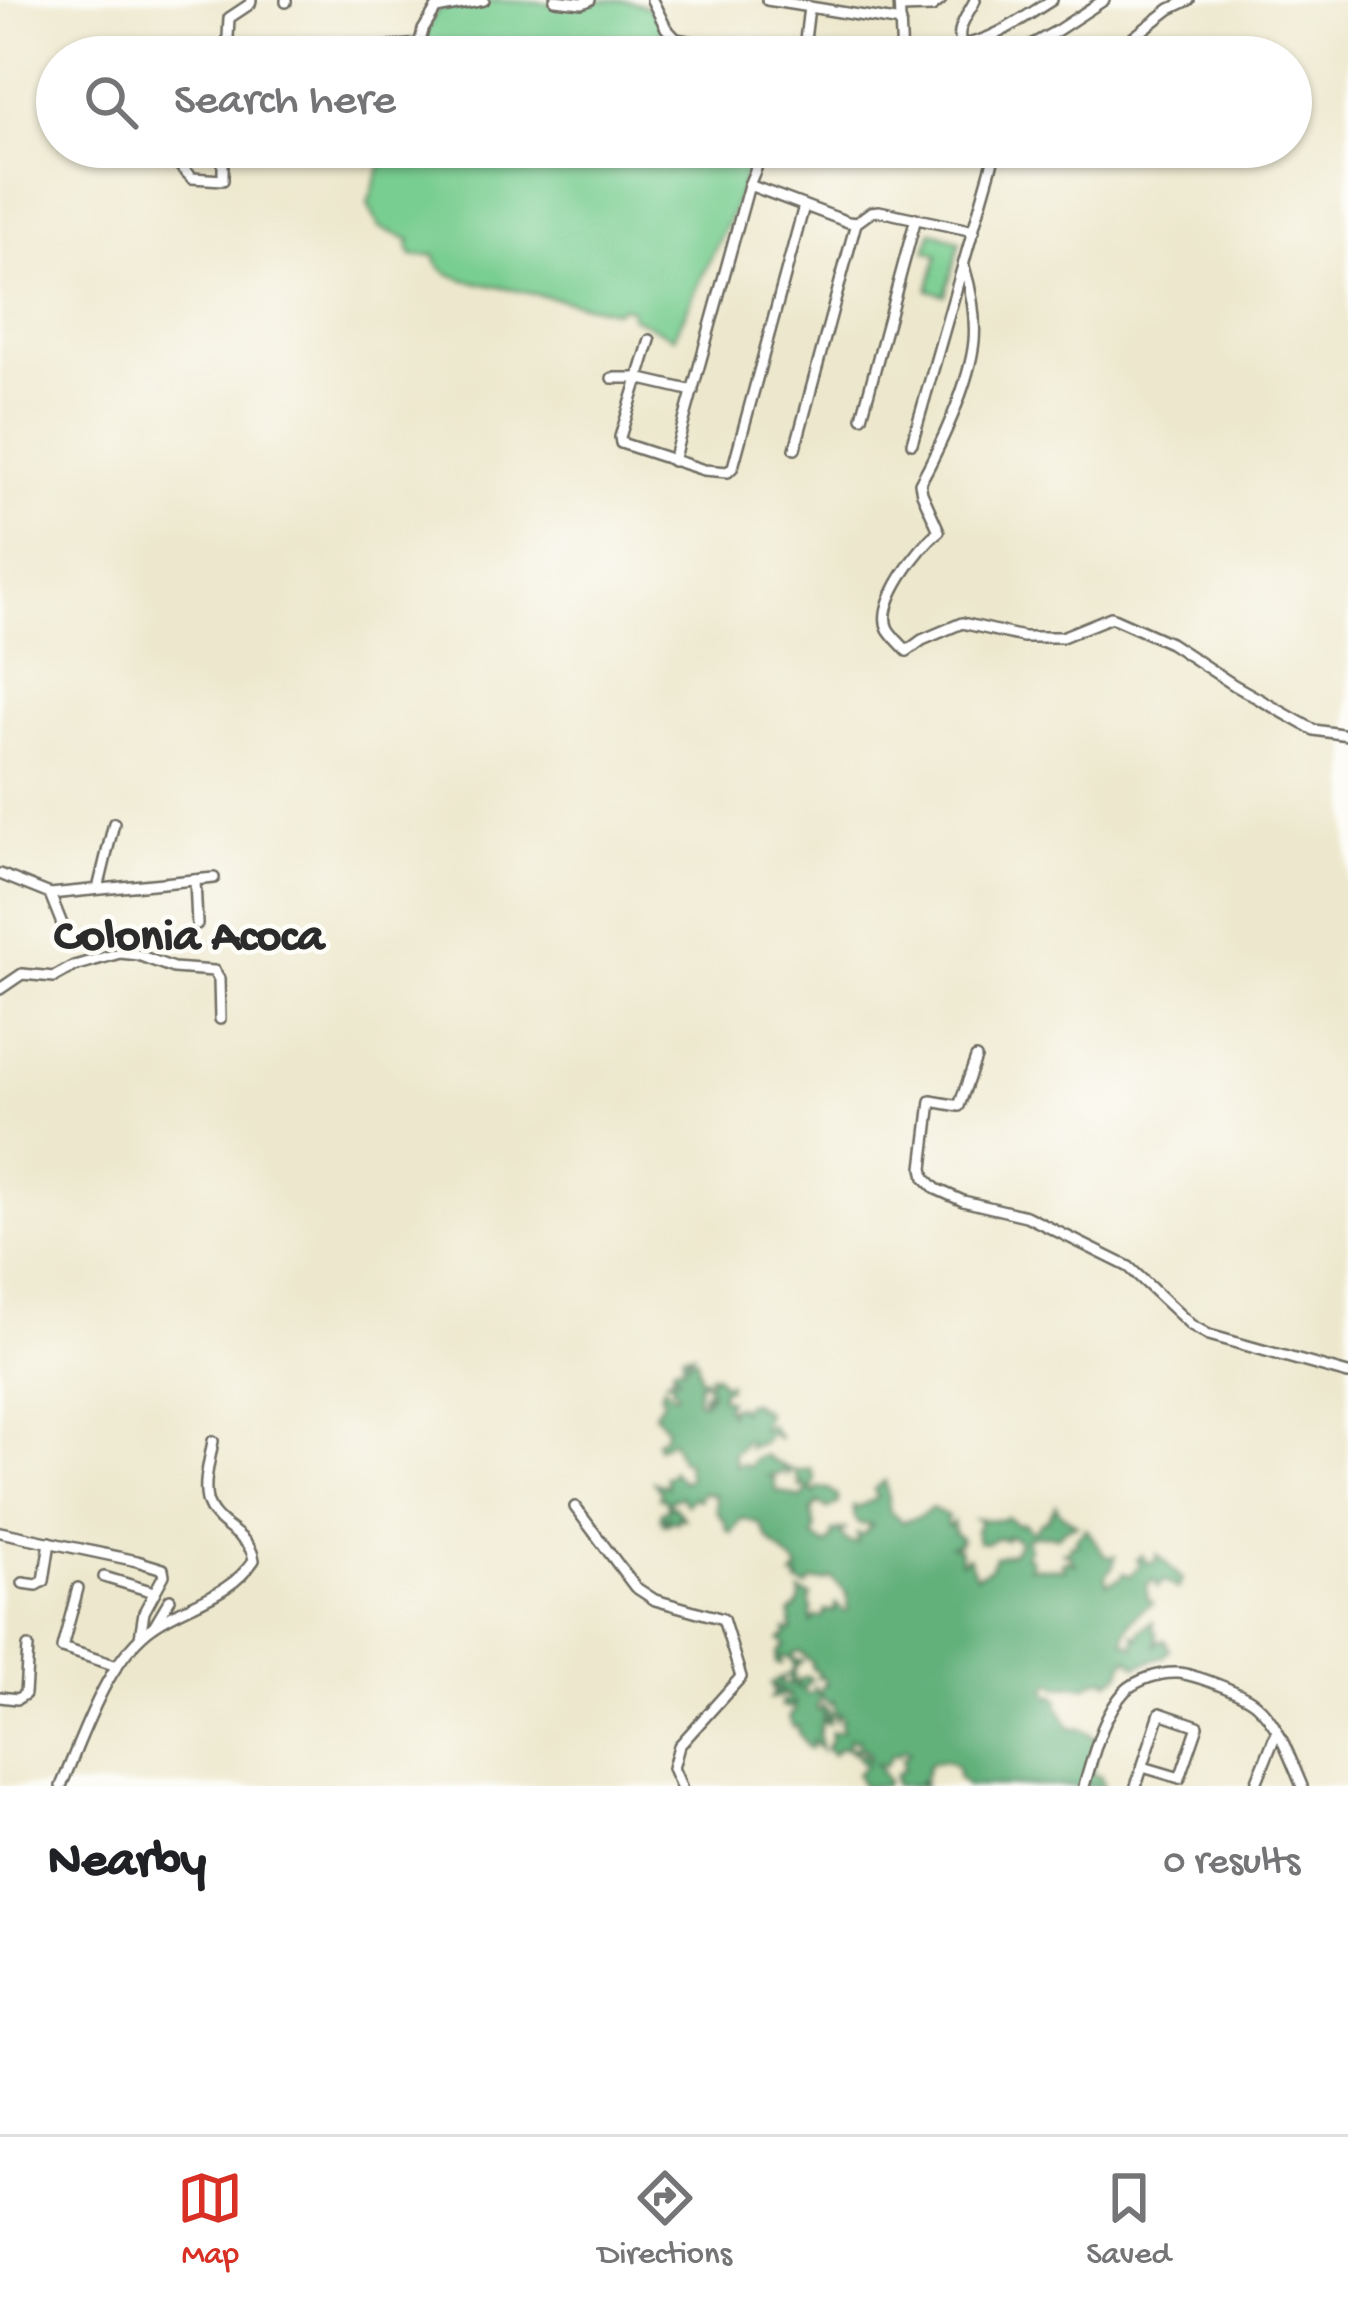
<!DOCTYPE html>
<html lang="en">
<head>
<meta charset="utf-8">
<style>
  body { margin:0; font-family:"Gochi Hand",sans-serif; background:#f2f2f2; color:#202124 }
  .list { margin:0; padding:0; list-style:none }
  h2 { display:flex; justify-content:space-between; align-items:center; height:156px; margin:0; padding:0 48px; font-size:51px }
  h2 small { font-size:39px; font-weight:400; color:#757577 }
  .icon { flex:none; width:66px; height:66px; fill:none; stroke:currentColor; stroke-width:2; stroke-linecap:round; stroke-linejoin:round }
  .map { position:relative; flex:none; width:1348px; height:1786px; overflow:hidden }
  .search { position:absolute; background:#fff; box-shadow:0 3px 9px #0004; left:36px; right:36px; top:36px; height:132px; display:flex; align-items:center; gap:30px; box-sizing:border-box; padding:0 42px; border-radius:66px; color:#757577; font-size:45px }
  .sheet { height:348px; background:#fff }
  nav { display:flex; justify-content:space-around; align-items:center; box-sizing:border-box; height:168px; border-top:3px solid #e0e0e0; background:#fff; font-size:33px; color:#757577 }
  nav a { display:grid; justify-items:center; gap:6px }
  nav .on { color:#d93025 }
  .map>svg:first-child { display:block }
  .green { fill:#78cd90; stroke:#527c5e; stroke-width:3 }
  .forest { fill:#62b07a; stroke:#466e52; stroke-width:3 }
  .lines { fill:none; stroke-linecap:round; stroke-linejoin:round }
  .minor-casing { stroke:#6f6d64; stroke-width:14 }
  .minor { stroke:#fff; stroke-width:9 }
  .labels { text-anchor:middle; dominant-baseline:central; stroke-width:9; stroke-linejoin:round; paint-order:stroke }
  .neighbourhood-label { font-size:48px; font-weight:bold; fill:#2b2b2b; stroke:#fdfcf7 }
</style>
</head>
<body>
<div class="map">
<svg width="1348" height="1786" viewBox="0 0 1348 1786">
  <rect width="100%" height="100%" fill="#fdfcf7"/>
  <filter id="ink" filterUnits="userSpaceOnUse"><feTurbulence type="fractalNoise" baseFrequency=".00833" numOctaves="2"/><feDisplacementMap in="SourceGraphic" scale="24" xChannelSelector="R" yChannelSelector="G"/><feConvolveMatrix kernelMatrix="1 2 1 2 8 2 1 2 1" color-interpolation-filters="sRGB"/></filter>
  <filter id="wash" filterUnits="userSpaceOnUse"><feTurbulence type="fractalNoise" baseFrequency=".004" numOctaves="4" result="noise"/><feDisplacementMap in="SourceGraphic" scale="48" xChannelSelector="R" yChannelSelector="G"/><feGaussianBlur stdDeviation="2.7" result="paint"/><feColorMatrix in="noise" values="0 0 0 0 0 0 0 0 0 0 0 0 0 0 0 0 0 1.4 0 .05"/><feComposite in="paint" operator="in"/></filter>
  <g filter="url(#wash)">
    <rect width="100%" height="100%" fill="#ede8cd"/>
    <g class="green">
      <path d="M500,0C531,0 561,6 593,4L595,0C625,0 669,0 662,40L744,57H421L428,28L437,10Z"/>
      <path d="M387,147H756L732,213L674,337L631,316V309L621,307L615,311L465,280C450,275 438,271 434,255L412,256L408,246L411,240L379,227L368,204Z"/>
      <path d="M932,231L960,242L945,295L928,290L938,255L926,251Z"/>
    </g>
    <path class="forest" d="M695,1352L687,1357L688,1363L693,1357L697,1359L700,1378H706L699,1383L697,1400L703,1403L709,1398L712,1390L703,1399L702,1396L709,1387L705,1384L711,1379L710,1374L716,1375L722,1384L729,1383L728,1388L722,1389L720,1397L728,1400L725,1407L729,1413V1408L738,1406L740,1411L746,1403L753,1402L756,1408L761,1407V1411L766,1412L761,1430L770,1425L780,1439L769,1433L764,1442L748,1448L749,1441H743L742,1446L733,1454L736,1466L742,1464L749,1467L754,1460L765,1455C773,1461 782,1466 792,1470L787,1476L784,1469L780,1474L769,1476L774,1478L776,1490L801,1498L809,1489L799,1486L804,1483L798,1481L795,1471L811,1469L815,1479L812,1488L814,1494L819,1488L829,1489L838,1497V1504L828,1509L818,1502L812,1511L815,1530L813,1537L826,1545L832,1538L833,1531L847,1529L840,1533L847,1542L858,1543L857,1534L863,1535L872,1525L859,1524L855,1518L853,1506L858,1507L877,1498L874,1489L885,1481L890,1512L902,1522L919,1517L932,1508L948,1516L946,1522L948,1527L953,1522L954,1533L961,1538L959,1544L952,1546L959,1549L961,1562L968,1557L976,1576L990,1568L995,1557L1012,1553L1019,1543L1015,1538L1007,1536L1005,1540L998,1538L987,1543L978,1542L976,1530L980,1522L976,1519L1002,1520L1007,1517L1017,1524L1024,1523L1031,1531L1035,1530L1041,1522L1046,1521L1056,1505L1059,1512L1077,1525L1065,1529L1058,1536L1040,1535L1026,1538L1029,1549L1025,1556L1029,1557L1032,1563L1029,1567L1065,1569L1062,1563L1067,1560L1075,1564L1069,1554L1063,1552L1070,1549L1071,1544L1077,1545L1076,1539L1086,1528L1106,1557L1115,1556L1113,1566L1105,1577L1107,1584L1121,1578L1124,1573L1130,1576L1141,1565L1137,1560L1142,1555L1147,1563L1155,1561L1157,1554L1182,1579L1178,1589L1164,1581L1158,1587L1154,1580L1146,1586L1148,1599L1153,1603C1138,1610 1125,1624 1124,1641L1135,1647L1134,1634L1139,1638L1140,1630L1153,1621L1154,1631L1157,1633L1156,1645L1159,1641L1165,1640L1169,1650L1163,1657L1137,1666L1129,1658L1124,1662L1121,1673L1108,1682L1107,1678L1095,1681L1085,1687L1073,1685L1060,1687L1051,1682L1046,1689L1051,1698L1054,1694L1059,1699L1058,1704L1071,1729C1083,1727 1088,1731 1096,1739L1093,1775L1100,1776L1104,1786H967L958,1778L957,1767L945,1761L929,1764L924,1779L919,1782L925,1784L924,1786L895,1785V1775L903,1769L902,1760L909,1752L903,1749L898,1755L893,1754L885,1766L876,1764L888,1782L885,1786H863L857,1774L865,1766L857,1756L864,1752L868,1761L870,1753L863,1747L854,1753L849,1750L859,1745V1739L854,1741L849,1738L848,1748L838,1749L833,1755L826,1749L831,1741V1732L842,1731L841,1722L843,1718L840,1713L836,1720L833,1701L830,1704L822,1697L817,1704V1710H821L822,1705L832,1714L829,1724L823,1721L828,1717L824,1712L819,1734L821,1750L813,1740L811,1748H808L799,1733L798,1726L793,1727L789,1717L795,1710L794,1700L791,1708L781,1706L782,1701L787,1702L790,1694L771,1698L776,1691L783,1692L776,1686L773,1690L771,1684L786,1675L781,1683L791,1686L789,1674L794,1670V1681L799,1691L798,1680L807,1676L811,1679L804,1688L806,1694L814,1693V1687L820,1695L822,1685L827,1684L823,1677L817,1678L819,1673L812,1668V1663L800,1652L793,1654L794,1660L802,1661L794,1669L793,1662L788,1657H780L782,1664L776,1663L777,1654L785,1645L779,1640L786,1635V1630L792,1631L790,1613C798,1607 802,1602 800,1592L811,1596L809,1602L812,1609L811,1622L817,1616L821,1618L826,1610L833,1612L836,1604L844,1612L848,1610L847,1594L832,1578L825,1581H812L807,1587L797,1583L799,1578L793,1577L799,1570L796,1565L769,1541L760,1524L742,1518L732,1533L726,1529L725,1522L717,1512L715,1495L702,1492L699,1500L694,1497L686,1504L681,1496L670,1500L671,1506H674L686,1520L678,1517L677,1522L674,1520L666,1524L663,1523L670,1515L661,1519V1512L669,1508L664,1498H659L660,1492L654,1482L667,1487L665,1476L671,1475L672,1471L683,1482L689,1478L686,1461L680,1460L672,1440L658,1448L656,1440L665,1436L666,1426L654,1414L664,1398L660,1394L664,1386L673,1395L677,1394L676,1390L672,1388L674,1381L666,1380L669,1377H679L676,1372L672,1374L673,1366L679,1365L683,1368V1354Z"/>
  </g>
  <g filter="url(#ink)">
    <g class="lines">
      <defs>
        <g id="minor">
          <path d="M286,0V2"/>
          <path d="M555,0L582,3L590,0"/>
          <path d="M652,0L666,28L676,39L785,57"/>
          <path d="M767,0L901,22"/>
          <path d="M899,0L902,57"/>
          <path d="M975,0C968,15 954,30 962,45C995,40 1024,17 1052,0"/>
          <path d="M900,8L932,7L941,0"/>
          <path d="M301,54L420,44"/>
          <path d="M227,57L229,18L250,4L251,0"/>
          <path d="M416,57L423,30L436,9L484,0"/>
          <path d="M803,57L809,7"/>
          <path d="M1009,57L1055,32L1104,0"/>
          <path d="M1108,57L1170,9L1189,0"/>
          <path d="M163,149L192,178L223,180V147"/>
          <path d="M374,153L377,147"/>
          <path d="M749,185L848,222L856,223L871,212L879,211L974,231"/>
          <path d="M964,266C971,288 976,317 974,341C970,383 940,447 920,483L922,493L939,531C920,546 875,603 888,629C892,636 901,644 907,651L922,640L962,623L1023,637H1062L1111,617L1170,643L1234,685L1314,730L1348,735"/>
          <path d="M650,340L620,437L621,443L704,470L728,472L733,467L804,206"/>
          <path d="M612,378H637L693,391"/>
          <path d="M862,417L916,218"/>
          <path d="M912,443L997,147"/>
          <path d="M795,449L856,223"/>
          <path d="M673,461L749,185L765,147"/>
          <path d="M0,874L50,894L214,878"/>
          <path d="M195,880L197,924"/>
          <path d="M98,889L114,823"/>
          <path d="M50,894L68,939"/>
          <path d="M0,989L22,974L54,977L74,966L120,953L138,955L173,968L214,971L219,979L220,1019"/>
          <path d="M976,1058L959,1106L931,1101L923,1168L925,1178L936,1189L963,1201L1026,1216L1129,1267L1191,1325L1209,1335L1348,1374"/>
          <path d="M575,1507L635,1587L655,1600L723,1619L741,1677L679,1746L673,1768L681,1786"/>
          <path d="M0,1532L137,1561L163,1569L164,1575L144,1612L140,1637"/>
          <path d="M104,1577L154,1592"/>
          <path d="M23,1583L37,1585L44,1581L50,1542"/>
          <path d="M78,1588L62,1648L117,1666"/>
          <path d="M154,1626L170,1599"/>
          <path d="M0,1697L17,1699L25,1694L28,1647"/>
          <path d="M61,1786C83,1736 107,1658 154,1626C189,1602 229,1597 254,1560C250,1532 214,1528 207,1500C203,1482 210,1459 213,1441"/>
          <path d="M1084,1786C1094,1754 1102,1716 1125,1691C1136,1680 1161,1672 1177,1673C1194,1674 1244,1693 1256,1704C1279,1724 1290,1759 1302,1786"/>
          <path d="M1136,1786L1160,1713L1198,1726L1180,1778L1143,1767"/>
          <path d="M1255,1786L1277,1731"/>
        </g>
      </defs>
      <use href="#minor" class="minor-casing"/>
      <use href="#minor" class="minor"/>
    </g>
  </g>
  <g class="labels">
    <g class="neighbourhood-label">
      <text x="189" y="939">Colonia Acoca</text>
    </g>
  </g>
</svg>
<div class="search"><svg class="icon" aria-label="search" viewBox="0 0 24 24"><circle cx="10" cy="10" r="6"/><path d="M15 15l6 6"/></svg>Search here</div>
</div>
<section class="sheet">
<h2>Nearby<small>0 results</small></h2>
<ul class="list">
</ul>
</section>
<nav>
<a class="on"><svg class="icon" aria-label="map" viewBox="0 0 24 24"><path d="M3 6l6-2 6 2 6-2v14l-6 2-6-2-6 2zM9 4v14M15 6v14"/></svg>Map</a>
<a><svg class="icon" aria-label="directions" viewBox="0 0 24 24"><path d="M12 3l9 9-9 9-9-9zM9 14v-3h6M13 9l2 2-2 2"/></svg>Directions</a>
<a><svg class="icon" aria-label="saved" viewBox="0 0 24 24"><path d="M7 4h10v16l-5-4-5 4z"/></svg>Saved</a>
</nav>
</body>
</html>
